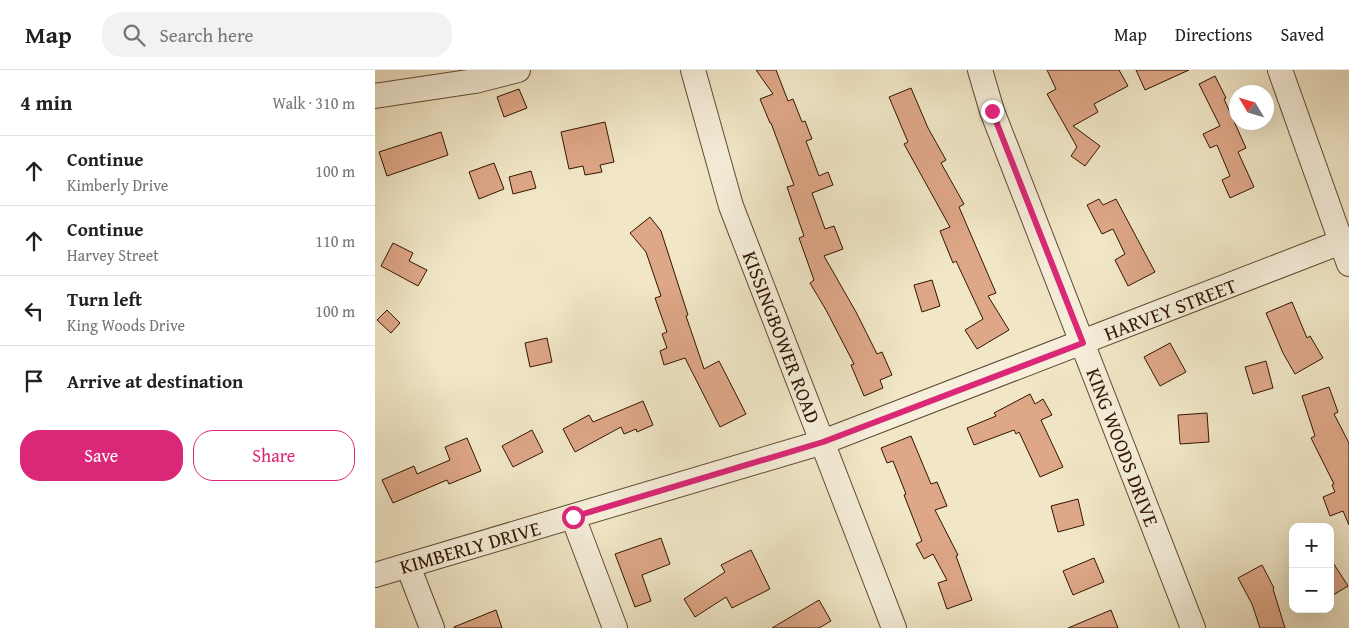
<!DOCTYPE html>
<html lang="en">
<head>
<meta charset="utf-8">
<style>
  body { margin:0; font-family:"Gentium Book Plus",serif; background:#f2f2f2; color:#202124 }
  .controls { position:absolute; right:15px; bottom:15px; display:grid; overflow:hidden; border-radius:10px; box-shadow:0 5px 20px #0002 }
  .controls button { width:45px; height:45px; display:grid; place-items:center; padding:0; border:0; border-bottom:1px solid #e0e0e0; background:#fff; color:#202124; font:25px sans-serif }
  .compass { position:absolute; left:854px; top:15px; width:45px; height:45px; border-radius:50%; background:#fff; box-shadow:0 5px 20px #0002; rotate:308deg }
  .stop { position:absolute; width:15px; height:15px; margin:-11px; border:4px solid #db2777; border-radius:50%; background:#fff }
  .stop.end { background:#db2777; border-color:#fff; box-shadow:0 1px 5px #0008 }
  .list { margin:0; padding:0; list-style:none }
  h2 { display:flex; justify-content:space-between; align-items:center; height:65px; margin:0; padding:0 20px; font-size:21px }
  h2 small { font-size:16px; font-weight:400; color:#757577 }
  .list li { display:grid; grid-template-columns:32px 1fr auto; gap:15px; align-items:center; box-sizing:border-box; height:70px; padding:0 20px; border-top:1px solid #e0e0e0 }
  .list b { display:block; font-size:19px; white-space:nowrap }
  .list p { margin:0; font-size:16px; white-space:nowrap; color:#757577 }
  .list em { font-size:16px; font-style:normal; color:#757577 }
  .actions { display:flex; gap:10px; padding:15px 20px }
  .actions a { flex:1; padding:11px 0; border:1px solid #db2777; border-radius:20px; text-align:center; font-size:18px; color:#db2777 }
  .actions .main { background:#db2777; color:#fff }
  .icon { flex:none; width:28px; height:28px; fill:none; stroke:currentColor; stroke-width:2; stroke-linecap:round; stroke-linejoin:round }
  .map { position:relative; flex:none; width:974px; height:558px; overflow:hidden }
  header { display:flex; align-items:center; gap:30px; box-sizing:border-box; height:70px; padding:0 25px; background:#fff; border-bottom:1px solid #e0e0e0 }
  header strong { font-size:24px }
  nav { display:flex; gap:28px; margin-inline-start:auto; font-size:18px }
  .search { width:350px; height:45px; background:#f2f2f2; display:flex; align-items:center; gap:12px; box-sizing:border-box; padding:0 18px; border-radius:20px; color:#757577; font-size:19px }
  main { display:flex }
  aside { flex:1; background:#fff }
  .map>svg:first-child { display:block }
  .building { fill:#dea788; stroke:#311500 }
  .lines { fill:none; stroke-linecap:round; stroke-linejoin:round }
  .minor-casing { stroke:#614a32; stroke-width:26 }
  .minor { stroke:#f6efdb; stroke-width:24 }
  .route { stroke:#db2777; stroke-width:6 }
  .labels { text-anchor:middle; dominant-baseline:central; stroke-width:5; stroke-linejoin:round; paint-order:stroke }
  .street-label { font-size:20px; fill:#311500; stroke:#f6efdb }
</style>
</head>
<body>
<header>
<strong>Map</strong>
<div class="search"><svg class="icon" aria-label="search" viewBox="0 0 24 24"><circle cx="10" cy="10" r="6"/><path d="M15 15l6 6"/></svg>Search here</div>
<nav><a>Map</a><a>Directions</a><a>Saved</a></nav>
</header>
<main>
<aside>
<h2>4 min<small>Walk · 310 m</small></h2>
<ul class="list">
<li><svg class="icon" aria-label="ahead" viewBox="0 0 24 24"><path d="M12 20V5M6 11l6-6 6 6"/></svg><div><b>Continue</b><p>Kimberly Drive</p></div><em>100 m</em></li>
<li><svg class="icon" aria-label="ahead" viewBox="0 0 24 24"><path d="M12 20V5M6 11l6-6 6 6"/></svg><div><b>Continue</b><p>Harvey Street</p></div><em>110 m</em></li>
<li><svg class="icon" aria-label="left" viewBox="0 0 24 24"><path d="M17 20v-9H6M10 6l-5 5 5 5"/></svg><div><b>Turn left</b><p>King Woods Drive</p></div><em>100 m</em></li>
<li><svg class="icon" aria-label="arrive" viewBox="0 0 24 24"><path d="M6 21V4h12l-3 4 3 4H6"/></svg><div><b>Arrive at destination</b></div></li>
</ul>
<div class="actions"><a class="main">Save</a><a>Share</a></div>
</aside>
<div class="map">
<svg width="974" height="558" viewBox="0 0 974 558">
  <rect width="100%" height="100%" fill="#f1e7c7"/>
  <filter id="stains"><feTurbulence type="fractalNoise" baseFrequency=".004" numOctaves="4"/><feColorMatrix values="0 0 0 0 .2 0 0 0 0 .09 0 0 0 0 .02 0 0 0 .5 -.17"/></filter>
  <radialGradient id="worn" r=".72"><stop offset=".6" stop-color="#630" stop-opacity="0"/><stop offset="1" stop-color="#630" stop-opacity=".3"/></radialGradient>
  <g class="building">
    <path d="M381,0H401L413,31L418,29L427,52L430,51L437,69L431,71L444,106L453,102L458,115L437,123L450,159L459,156L468,179L449,186L481,242L502,284L507,282L517,305L505,310L508,318L489,326L476,295L479,294L451,240L435,213L439,210L424,168L429,166L412,117L419,115L396,53H395L385,29L398,24Z"/>
    <path d="M672,0H744L753,16L719,34L723,42L698,56L725,76L710,96L696,86L702,77L672,24L681,19Z"/>
    <path d="M761,0H814L770,20Z"/>
    <path d="M840,6L851,28L849,29L871,78L863,82L879,117L855,128L847,110L855,106L842,75L835,78L828,64L845,56L824,14Z"/>
    <path d="M536,18L553,58L571,90L566,93L589,134L584,137L621,223L613,226L634,260L602,279L590,260L608,249L581,191L578,193L565,161L575,157L529,74L533,72L514,27Z"/>
    <path d="M144,19L152,38L129,47L122,27Z"/>
    <path d="M230,52L239,92L225,95L227,102L210,105L208,96L194,99L186,62Z"/>
    <path d="M66,62L73,85L12,106L4,82Z"/>
    <path d="M119,93L129,119L104,129L94,102Z"/>
    <path d="M156,101L161,118L138,124L134,107Z"/>
    <path d="M724,129L728,135L741,129L780,202L753,216L740,190L750,184L738,159L727,164L712,135Z"/>
    <path d="M275,147L286,161L313,245L311,246L329,299L344,291L371,344L345,357L310,288L289,295L285,281L292,278L287,264L292,262L280,228L286,226L271,182L255,163Z"/>
    <path d="M18,173L38,183L34,191L52,200L43,216L6,196Z"/>
    <path d="M557,210L565,236L547,242L539,215Z"/>
    <path d="M917,232L932,268L935,266L948,288L920,304L908,283L891,243Z"/>
    <path d="M12,240L25,253L16,263L2,250Z"/>
    <path d="M172,268L177,292L155,297L150,273Z"/>
    <path d="M795,273L811,302L785,316L769,287Z"/>
    <path d="M891,291L898,318L878,324L870,297Z"/>
    <path d="M954,317L963,342L959,344L974,373V455L968,441L955,446L948,427L960,422L957,415L959,414L936,368L940,366L927,326Z"/>
    <path d="M655,324L660,334L668,329L677,345L666,350L688,397L665,407L644,362L641,364L639,360L599,375L592,358L621,346L619,343Z"/>
    <path d="M268,331L278,355L262,362L261,359L249,364L246,357L200,382L188,359L214,345L218,352Z"/>
    <path d="M832,343L834,372L805,374L803,345Z"/>
    <path d="M157,360L168,382L138,397L127,376Z"/>
    <path d="M536,366L556,414L562,412L572,436L560,440L583,485L581,486L597,530L572,539L563,513L572,510L558,484L549,489L541,474L547,471L529,425L531,424L518,391L512,393L506,378Z"/>
    <path d="M92,368L106,401L74,414L72,410L18,433L7,410L39,396L42,404L75,390L70,377Z"/>
    <path d="M703,429L709,455L683,462L676,436Z"/>
    <path d="M286,468L295,494L267,505L276,531L260,537L240,484Z"/>
    <path d="M376,480L395,519L357,538L351,527L320,547L309,529L350,502L346,495Z"/>
    <path d="M719,488L729,512L698,525L688,501Z"/>
    <path d="M955,488L973,516L955,527Z"/>
    <path d="M887,495L899,518L898,519L910,558H885L877,534L863,508Z"/>
    <path d="M444,530L456,551L444,558H397Z"/>
    <path d="M121,540L127,558H79V557Z"/>
    <path d="M736,540L743,558H693Z"/>
  </g>
  <g class="lines">
    <defs>
      <g id="minor">
        <path d="M318,0L356,136L519,558"/>
        <path d="M605,0L617,41L818,558"/>
        <path d="M905,0L974,194"/>
        <path d="M0,26L100,11L143,0"/>
        <path d="M198,447L240,558"/>
        <path d="M33,496L57,558"/>
        <path d="M0,505L448,372L974,169"/>
      </g>
    </defs>
    <use href="#minor" class="minor-casing"/>
    <use href="#minor" class="minor"/>
  </g>
  <g class="lines">
    <path class="route" d="M198,447L448,372L708,273L617,41"/>
  </g>
  <g class="labels">
    <g class="street-label">
      <text transform="translate(795 239) rotate(-21)">HARVEY STREET</text>
      <text transform="translate(407 267) rotate(69)">KISSINGBOWER ROAD</text>
      <text transform="translate(748 377) rotate(69)">KING WOODS DRIVE</text>
      <text transform="translate(95 477) rotate(-16)">KIMBERLY DRIVE</text>
    </g>
  </g>
  <rect width="100%" height="100%" filter="url(#stains)"/>
  <rect width="100%" height="100%" fill="url(#worn)"/>
</svg>
<div class="controls">
<button>+</button>
<button>−</button>
</div>
<svg class="compass" viewBox="-18 -18 36 36"><path d="M0-13l5 13h-10z" fill="#e53935"/><path d="M0 13l5-13h-10z" fill="#757577"/></svg>
<div class="stop" style="left:198px;top:447px"></div>
<div class="stop end" style="left:617px;top:41px"></div>
</div>
</main>
</body>
</html>
